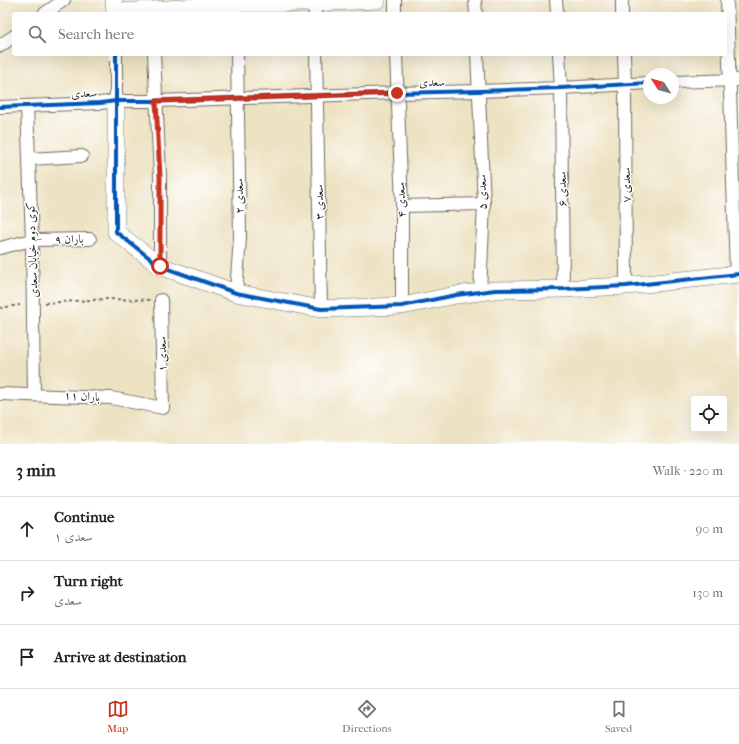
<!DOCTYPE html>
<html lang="en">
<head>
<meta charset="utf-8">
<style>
  body { margin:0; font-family:"IM FELL French Canon",Amiri,serif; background:#f6f6f6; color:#222 }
  .controls { position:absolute; right:12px; bottom:12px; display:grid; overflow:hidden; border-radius:4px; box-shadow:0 4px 16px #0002 }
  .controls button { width:36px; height:36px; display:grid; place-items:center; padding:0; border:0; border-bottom:1px solid #e0e0e0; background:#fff; color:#222; font:20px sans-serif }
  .compass { position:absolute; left:643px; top:68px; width:36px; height:36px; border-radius:50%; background:#fff; box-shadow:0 4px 16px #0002; rotate:306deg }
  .stop { position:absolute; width:12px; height:12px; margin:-9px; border:3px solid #c8321e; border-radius:50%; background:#fff }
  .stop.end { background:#c8321e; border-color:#fff; box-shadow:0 1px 4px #0008 }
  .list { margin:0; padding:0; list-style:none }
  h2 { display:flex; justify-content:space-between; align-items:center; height:52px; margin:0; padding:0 16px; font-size:17px }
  h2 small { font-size:13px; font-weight:400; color:#767676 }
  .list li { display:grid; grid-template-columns:26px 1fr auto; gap:12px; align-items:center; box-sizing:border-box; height:64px; padding:0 16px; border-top:1px solid #e0e0e0 }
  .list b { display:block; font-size:15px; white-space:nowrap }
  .list p { margin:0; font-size:13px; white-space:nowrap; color:#767676 }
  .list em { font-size:13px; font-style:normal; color:#767676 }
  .icon { flex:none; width:22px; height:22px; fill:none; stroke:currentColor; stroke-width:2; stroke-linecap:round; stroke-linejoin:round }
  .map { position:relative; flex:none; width:739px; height:444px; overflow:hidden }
  .search { position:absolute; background:#fff; box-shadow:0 4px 16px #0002; left:12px; right:12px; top:12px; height:44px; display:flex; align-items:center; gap:10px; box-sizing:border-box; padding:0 14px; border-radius:4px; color:#767676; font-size:15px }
  .sheet { height:244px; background:#fff }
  nav { display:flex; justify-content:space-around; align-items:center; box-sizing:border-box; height:56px; border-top:1px solid #e0e0e0; background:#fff; font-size:11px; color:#767676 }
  nav a { display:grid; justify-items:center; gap:2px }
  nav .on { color:#c8321e }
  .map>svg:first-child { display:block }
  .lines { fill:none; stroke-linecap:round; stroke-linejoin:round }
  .street-casing { stroke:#6f6b60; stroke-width:14 }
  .secondary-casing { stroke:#6f6b60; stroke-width:18 }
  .path { stroke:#6f6b60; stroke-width:2; stroke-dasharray:3 3; stroke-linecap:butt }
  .street { stroke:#fff; stroke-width:12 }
  .secondary { stroke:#fff; stroke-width:17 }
  .cycleway-casing { stroke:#fff; stroke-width:6 }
  .cycleway { stroke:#0057b8; stroke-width:4 }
  .route { stroke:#c8321e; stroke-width:5 }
  .labels { text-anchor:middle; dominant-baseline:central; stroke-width:3; stroke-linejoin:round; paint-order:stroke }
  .street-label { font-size:12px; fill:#2b2b2b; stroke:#fff }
</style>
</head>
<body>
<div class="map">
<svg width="739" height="444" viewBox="0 0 739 444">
  <rect width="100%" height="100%" fill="#fff"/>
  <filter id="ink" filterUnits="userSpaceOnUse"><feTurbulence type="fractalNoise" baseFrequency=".025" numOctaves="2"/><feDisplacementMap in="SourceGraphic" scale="8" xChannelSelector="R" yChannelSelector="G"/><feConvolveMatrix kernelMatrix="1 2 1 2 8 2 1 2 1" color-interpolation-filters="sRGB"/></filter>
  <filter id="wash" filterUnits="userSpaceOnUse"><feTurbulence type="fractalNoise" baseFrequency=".012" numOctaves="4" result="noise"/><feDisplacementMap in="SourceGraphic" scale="16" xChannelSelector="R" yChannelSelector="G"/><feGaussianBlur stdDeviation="0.9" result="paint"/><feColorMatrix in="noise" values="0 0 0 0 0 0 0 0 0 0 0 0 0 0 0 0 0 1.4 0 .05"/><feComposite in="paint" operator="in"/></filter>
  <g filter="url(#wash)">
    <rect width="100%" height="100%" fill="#ede2c2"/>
  </g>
  <g filter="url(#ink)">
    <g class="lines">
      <defs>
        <g id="street">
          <path d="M314,0L315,14"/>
          <path d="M395,0V14"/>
          <path d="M475,0L476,14"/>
          <path d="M556,0L557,14"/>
          <path d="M622,0V14"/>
          <path d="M727,0L736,274"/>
          <path d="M44,14L64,0"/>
          <path d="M0,46L14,36"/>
          <path d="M116,54V101"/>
          <path d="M154,54L160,176V266"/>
          <path d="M316,54L321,309"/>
          <path d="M396,54L402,206V306"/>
          <path d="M477,54L484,204L480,292"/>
          <path d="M559,54L561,88L563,289"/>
          <path d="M624,54L625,84L626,286"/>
          <path d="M673,82L739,80"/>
          <path d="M27,106L32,240L34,394"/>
          <path d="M0,107L100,103L116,101H156L397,93L478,91L561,88L649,83"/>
          <path d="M29,159L82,156"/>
          <path d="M402,206L484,204"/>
          <path d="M0,248L32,240L90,239"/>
          <path d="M236,293L240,237L237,54"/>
          <path d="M0,394L111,398L163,408L161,300"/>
        </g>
        <g id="secondary">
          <path d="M114,0L115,12L153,10L236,4L315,3L377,0"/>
          <path d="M116,101V232L160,266L236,293L321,309L402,306L456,295L495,290L563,289L626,286L739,274"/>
        </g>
      </defs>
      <use href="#street" class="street-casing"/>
      <use href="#secondary" class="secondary-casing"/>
      <g class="path">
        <path d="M45,303L107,299L150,300"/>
        <path d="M0,308L20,305"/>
      </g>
      <use href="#street" class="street"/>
      <use href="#secondary" class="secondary"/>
      <defs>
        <g id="cycleway">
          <path d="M116,54V232L160,266L236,293L321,309L402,306L456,295L495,290L563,289L626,286L739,274"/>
          <path d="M0,107L100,103L116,101H156L397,93L478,91L561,88L649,83"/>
        </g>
      </defs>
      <use href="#cycleway" class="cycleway-casing"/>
      <use href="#cycleway" class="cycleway"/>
    </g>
  </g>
  <g class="lines" filter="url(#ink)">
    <path class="route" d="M160,266V176L156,101L397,93"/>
  </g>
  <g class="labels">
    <g class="street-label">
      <text transform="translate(432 82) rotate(-1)">سعدی</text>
      <text transform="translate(84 93) rotate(-3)">سعدی</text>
      <text transform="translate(626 185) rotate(-90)">سعدی ۷</text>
      <text transform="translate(562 189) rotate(-91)">سعدی ۶</text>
      <text transform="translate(482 192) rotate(-91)">سعدی ۵</text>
      <text transform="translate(239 196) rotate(-91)">سعدی ۲</text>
      <text transform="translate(401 200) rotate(-92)">سعدی ۴</text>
      <text transform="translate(319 202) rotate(-91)">سعدی ۳</text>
      <text transform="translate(69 239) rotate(-2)">باران ۹</text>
      <text transform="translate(32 250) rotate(-92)">کوی دوم خیابان سعدی</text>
      <text transform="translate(162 354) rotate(-91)">سعدی ۱</text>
      <text transform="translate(82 396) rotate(3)">باران ۱۱</text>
    </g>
  </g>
</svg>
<div class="controls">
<button><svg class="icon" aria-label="locate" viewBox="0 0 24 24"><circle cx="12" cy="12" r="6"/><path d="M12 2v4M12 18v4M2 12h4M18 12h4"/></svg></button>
</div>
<svg class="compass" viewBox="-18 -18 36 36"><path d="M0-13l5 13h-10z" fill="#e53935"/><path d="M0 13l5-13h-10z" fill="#767676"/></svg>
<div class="stop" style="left:160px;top:266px"></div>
<div class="stop end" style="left:397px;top:93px"></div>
<div class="search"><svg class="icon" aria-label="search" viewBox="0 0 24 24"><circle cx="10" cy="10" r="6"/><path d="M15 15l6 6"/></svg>Search here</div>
</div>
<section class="sheet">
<h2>3 min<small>Walk · 220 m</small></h2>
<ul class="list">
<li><svg class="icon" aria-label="ahead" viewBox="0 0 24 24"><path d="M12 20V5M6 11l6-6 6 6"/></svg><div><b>Continue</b><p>سعدی ۱</p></div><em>90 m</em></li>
<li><svg class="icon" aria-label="right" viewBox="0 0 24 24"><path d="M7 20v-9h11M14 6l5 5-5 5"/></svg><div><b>Turn right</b><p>سعدی</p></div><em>130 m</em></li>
<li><svg class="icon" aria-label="arrive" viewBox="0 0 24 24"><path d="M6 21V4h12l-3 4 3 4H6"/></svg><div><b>Arrive at destination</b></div></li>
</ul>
</section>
<nav>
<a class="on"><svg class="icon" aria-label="map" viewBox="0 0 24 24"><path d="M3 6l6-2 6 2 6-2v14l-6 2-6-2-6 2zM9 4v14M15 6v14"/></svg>Map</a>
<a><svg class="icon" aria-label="directions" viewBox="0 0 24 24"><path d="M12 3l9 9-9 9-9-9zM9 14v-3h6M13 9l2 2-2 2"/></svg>Directions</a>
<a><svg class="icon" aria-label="saved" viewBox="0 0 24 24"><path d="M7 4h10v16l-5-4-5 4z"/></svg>Saved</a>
</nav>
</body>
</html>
